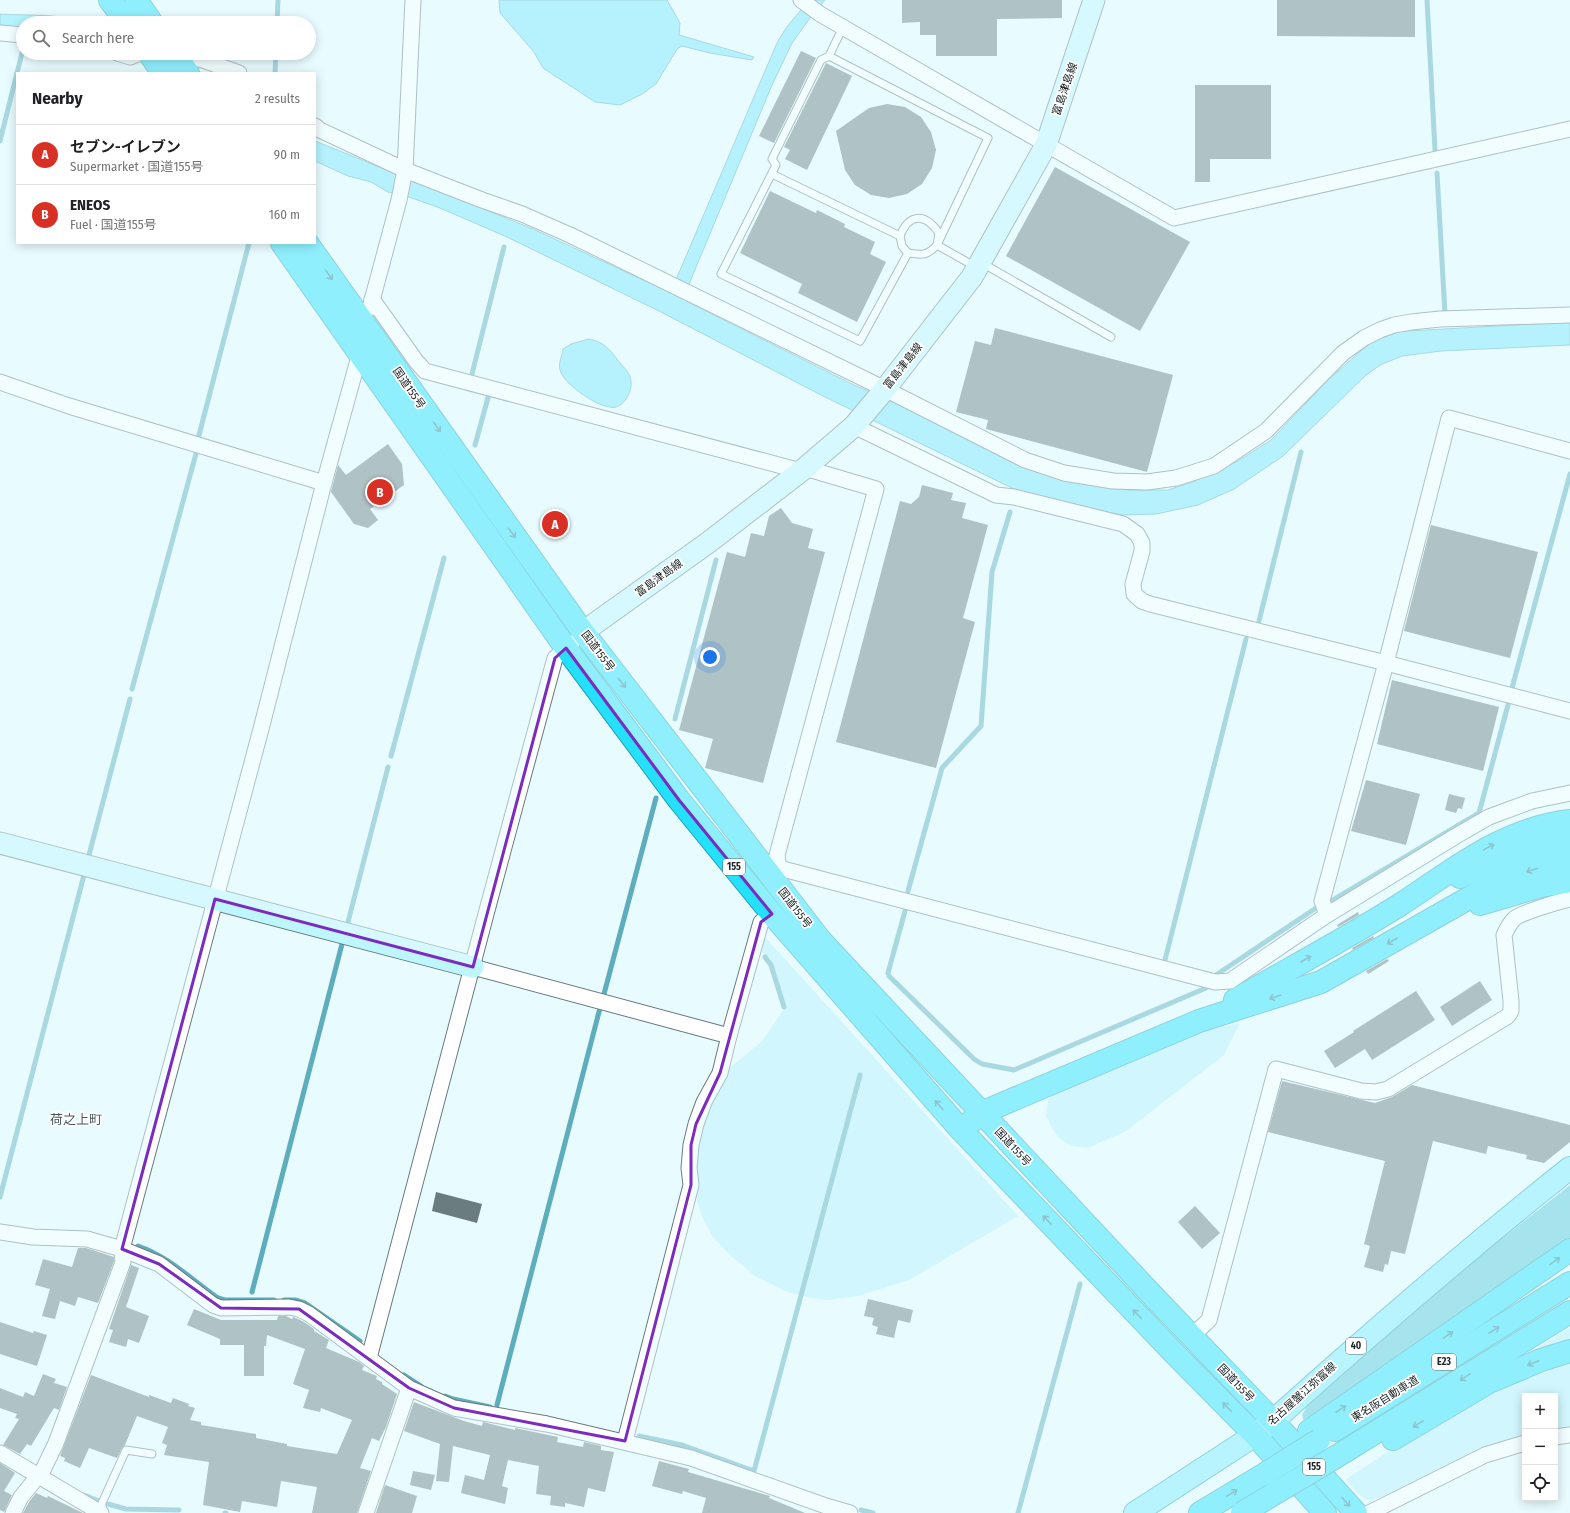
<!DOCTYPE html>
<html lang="en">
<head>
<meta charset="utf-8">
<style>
  body { margin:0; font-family:"Fira Sans Condensed","Noto Sans JP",sans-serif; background:#f6f6f6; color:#202124 }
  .controls { position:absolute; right:12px; bottom:12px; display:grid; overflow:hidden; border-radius:0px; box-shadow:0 2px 10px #0003 }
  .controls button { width:36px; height:36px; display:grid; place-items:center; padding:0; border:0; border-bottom:1px solid #e0e0e0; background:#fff; color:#202124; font:20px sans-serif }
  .you { position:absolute; left:710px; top:657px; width:14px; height:14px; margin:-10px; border:3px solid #fff; border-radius:50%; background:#1a73e8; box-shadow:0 0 0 6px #1a73e833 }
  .badge { display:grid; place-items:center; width:26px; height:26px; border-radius:50%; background:#d93025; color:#fff; font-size:13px; font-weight:700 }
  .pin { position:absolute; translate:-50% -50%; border:2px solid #fff; box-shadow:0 1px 4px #0006 }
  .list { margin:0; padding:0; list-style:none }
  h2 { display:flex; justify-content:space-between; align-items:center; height:52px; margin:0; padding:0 16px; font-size:17px }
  h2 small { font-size:13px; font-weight:400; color:#757577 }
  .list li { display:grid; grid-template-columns:26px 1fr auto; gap:12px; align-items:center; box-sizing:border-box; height:60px; padding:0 16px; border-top:1px solid #e0e0e0 }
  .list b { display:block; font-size:15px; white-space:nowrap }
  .list p { margin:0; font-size:13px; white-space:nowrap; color:#757577 }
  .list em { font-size:13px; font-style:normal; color:#757577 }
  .icon { flex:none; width:22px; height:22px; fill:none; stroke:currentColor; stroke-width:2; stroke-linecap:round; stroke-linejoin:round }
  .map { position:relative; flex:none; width:1570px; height:1513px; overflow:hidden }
  .search { position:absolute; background:#fff; box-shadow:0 2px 10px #0003; left:16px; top:16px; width:300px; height:44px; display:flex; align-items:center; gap:10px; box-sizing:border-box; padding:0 14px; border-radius:22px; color:#757577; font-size:15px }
  .panel { position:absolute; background:#fff; box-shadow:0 2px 10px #0003; left:16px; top:72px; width:300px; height:172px; border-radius:0px }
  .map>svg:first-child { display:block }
  .green { fill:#b5f0fb }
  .forest { fill:#55c5d8 }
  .water { fill:#79e7fb; stroke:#5eadbc }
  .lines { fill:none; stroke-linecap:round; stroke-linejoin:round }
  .stream { stroke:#5eadbc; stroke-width:5 }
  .building { fill:#6b7c80 }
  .lane-casing { stroke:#697b7e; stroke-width:9 }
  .street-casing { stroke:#697b7e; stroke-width:17 }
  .secondary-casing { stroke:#697b7e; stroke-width:23 }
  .primary-casing { stroke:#239fb2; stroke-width:24 }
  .highway-casing { stroke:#239fb2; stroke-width:24 }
  .lane { stroke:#fff; stroke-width:7 }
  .street { stroke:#fff; stroke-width:15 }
  .secondary { stroke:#bef6fe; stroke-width:21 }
  .primary { stroke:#7cecfd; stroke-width:22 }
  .highway { stroke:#25e0fb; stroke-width:22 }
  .highway-bridge-casing { stroke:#239fb2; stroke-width:24; stroke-linecap:butt }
  .highway-bridge { stroke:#25e0fb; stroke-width:22 }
  .oneway { stroke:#228492 }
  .marked { fill:none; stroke:#7b2cbf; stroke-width:3; stroke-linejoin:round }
  .labels { text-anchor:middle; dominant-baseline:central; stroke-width:3.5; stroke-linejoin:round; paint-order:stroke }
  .shield { fill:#fff; stroke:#636869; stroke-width:1 }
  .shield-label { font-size:10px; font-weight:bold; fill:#202729 }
  .street-label { font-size:11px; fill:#202729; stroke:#fff }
  .quarter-label { font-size:13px; fill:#48585b; stroke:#fff }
</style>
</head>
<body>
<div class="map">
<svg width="1570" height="1513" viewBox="0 0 1570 1513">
  <rect width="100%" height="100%" fill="#e8fbff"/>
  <g class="green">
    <path d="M764,936L1018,1216L909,1280L858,1296L829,1300L807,1297L785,1291L755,1276L730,1255L713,1237L702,1217L694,1190L697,1138L725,1072L762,1041L786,1006L772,963L759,948Z"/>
    <path d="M1240,1023L1224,1055L1126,1131L1088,1148L1071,1146L1059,1138L1051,1126L1046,1115L1048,1100L1056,1091L1204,1031Z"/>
    <path d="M1570,1328V1428L1555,1430V1396H1525V1435L1463,1460L1406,1487L1369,1501L1358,1494L1346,1479L1445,1415L1528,1354Z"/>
  </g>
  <path class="forest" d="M1570,1185V1238L1305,1425L1302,1415L1308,1404L1427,1298Z"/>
  <g class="water">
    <path d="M499,0H667L680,23L679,35L754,57L752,60L710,53L682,46L677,49L656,84L642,94L620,105L595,102L543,68L534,52L500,13Z"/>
    <path d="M809,0H825L810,18L792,43L772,85L689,284L686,301L856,386L900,404L996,454L1037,471L1083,484L1129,490H1168L1195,481L1238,461L1271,440L1329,379L1371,342L1398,332L1408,331L1570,322V345L1441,351L1402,356L1380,365L1365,376L1283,456L1234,489L1198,505L1156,514L1124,515L1078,507L1014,489L823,396L659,311L507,237L440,208L409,197L388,192L371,182L348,176L315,161V141L533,229L667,291L675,282L777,43L786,28Z"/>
    <path d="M0,14C28,16 60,13 86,23H23V32L0,30Z"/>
    <path d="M589,339C606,342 611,352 621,364C624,368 629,372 630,377C634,388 627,403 616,407C602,411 563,384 560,370C558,364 562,356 563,349L571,344Z"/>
  </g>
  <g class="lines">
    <g class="stream">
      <path d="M1427,0L1435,150"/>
      <path d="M277,23L278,0"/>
      <path d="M17,73L23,49"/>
      <path d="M275,73L276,53"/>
      <path d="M0,141L17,73"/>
      <path d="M1437,173L1445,314"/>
      <path d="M471,378L504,247"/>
      <path d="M198,439L249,243"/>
      <path d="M475,445L489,394L486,392"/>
      <path d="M1259,621L1301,452"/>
      <path d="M1512,688L1570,474"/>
      <path d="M132,689L197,450"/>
      <path d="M675,719L716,560"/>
      <path d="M391,756L444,558"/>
      <path d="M89,855L130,699"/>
      <path d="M908,891L942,768L981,726L992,572L1010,512"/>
      <path d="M1333,900L1479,813L1508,705"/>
      <path d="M348,922L388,767"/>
      <path d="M765,957L771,965L784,1007"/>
      <path d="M1165,960L1246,639"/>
      <path d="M888,973L905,911"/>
      <path d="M1216,975L1316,908"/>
      <path d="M889,976L974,1059L982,1064L1014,1070L1206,988"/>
      <path d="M604,994L656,798"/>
      <path d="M0,1197L84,875"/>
      <path d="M138,1246C168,1256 192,1280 218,1298L225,1300H274"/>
      <path d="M252,1292L342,944"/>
      <path d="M284,1300H295L305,1303L360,1341"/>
      <path d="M404,1375L421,1386"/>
      <path d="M445,1396L453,1399L490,1407"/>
      <path d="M497,1405L600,1008"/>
      <path d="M639,1436L682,1445L754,1471L860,1075"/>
      <path d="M84,1495L99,1501"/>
      <path d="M108,1504L126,1509L179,1510"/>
      <path d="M861,1510L873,1513"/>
      <path d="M225,1513H226"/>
      <path d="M1018,1513L1080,1284"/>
    </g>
  </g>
  <g class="building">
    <path d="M902,0H1062V18L997,19V56H936V35H920V22L902,23Z"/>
    <path d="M1277,0H1415V37L1277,36Z"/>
    <path d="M801,51L816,58L774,143L759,136Z"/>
    <path d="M826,63L852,76L807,170L785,159L790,150L784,147Z"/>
    <path d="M1195,85H1271V159H1210V182H1195Z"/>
    <path d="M887,104L905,107L921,117L931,132L936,150L932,168L922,184L907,194L889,198L871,195L855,185L845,170L836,131L869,108Z"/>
    <path d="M1055,167L1190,242L1140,331L1006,256Z"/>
    <path d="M770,191L816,213L817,210L845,224L844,227L875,242L870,254L886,262L857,322L798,293L802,284L740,253Z"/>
    <path d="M995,328L1173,375L1147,472L986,429L988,420L956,412L975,341L991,345Z"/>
    <path d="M388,444L402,464L404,485L370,509L378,520L368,528L354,524L331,492L338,465L346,475Z"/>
    <path d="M922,485L953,493L951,500L966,503L962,518L988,525L963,618L975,622L936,768L836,742L900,501L911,504L919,497Z"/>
    <path d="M781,508L792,523L813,529L808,548L825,552L763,783L705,768L713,739L679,730L727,552L745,557L751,533L764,536L769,516Z"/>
    <path d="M1431,525L1538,552L1510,658L1404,631Z"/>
    <path d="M1392,680L1499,707L1483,771L1377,744Z"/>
    <path d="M1366,780L1420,794L1406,845L1351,831Z"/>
    <path d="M1449,794L1465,798L1462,809L1458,808L1456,813L1445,810Z"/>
    <path d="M1358,912L1359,915L1338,927L1337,925Z"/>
    <path d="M1373,936L1374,938L1353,950L1352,948Z"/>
    <path d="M1387,959L1389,961L1368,974L1366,971Z"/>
    <path d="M1480,981L1492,1000L1452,1026L1440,1007Z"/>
    <path d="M1416,991L1435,1020L1372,1060L1365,1049L1335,1068L1324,1051L1354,1032L1353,1031Z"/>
    <path d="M1282,1081L1375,1103L1392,1097L1412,1085L1570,1125V1142L1544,1163L1526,1159L1527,1155L1488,1146L1486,1154L1433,1141L1405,1254L1391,1251L1388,1265L1385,1264L1383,1272L1364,1267L1370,1246L1364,1244L1385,1161L1268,1132Z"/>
    <path d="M436,1192L482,1204L477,1223L432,1211Z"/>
    <path d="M1195,1206L1220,1233L1202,1249L1178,1222Z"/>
    <path d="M78,1248H86L114,1257V1261L98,1303L78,1297L75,1306L60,1301L55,1319L42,1316L50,1289L35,1285L43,1259L72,1267Z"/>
    <path d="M131,1265L139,1268L126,1307L149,1316L139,1343L128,1339L126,1347L109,1342L113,1330L109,1329Z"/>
    <path d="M868,1299L913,1310L910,1323L898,1320L894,1338L876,1334L878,1327L872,1325L874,1318L864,1316Z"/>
    <path d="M194,1309L221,1320H277L278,1316H286L292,1319L293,1317L296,1318L304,1322L314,1329V1331L329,1340L326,1348L359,1362L364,1366L362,1370L377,1376L376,1379L382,1382V1384L397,1394L386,1427L379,1441L372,1438L360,1468L371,1471L357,1513H312L317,1487L281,1481L277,1507L242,1501L240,1512L203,1505L209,1462L164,1455L167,1445L162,1443L168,1427L137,1416L125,1445L122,1448L117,1458L89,1448L80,1468L64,1461L65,1458L60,1456L91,1375L149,1397V1395L171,1403L173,1398L189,1404L188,1406L195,1408L190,1420L201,1422V1425L256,1434V1438L287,1444V1446L337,1454L352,1420L321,1408L320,1412L303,1408L309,1390L293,1384L305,1349L267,1335L266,1346H264V1376H244V1345H220V1339L187,1325Z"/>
    <path d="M0,1322L33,1333L34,1331L47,1335L37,1366L0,1354Z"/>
    <path d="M43,1374L56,1379L54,1383L67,1387L59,1410L54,1408L31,1446L27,1444L20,1454L3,1445L19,1419L15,1418L17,1414L0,1408V1388L23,1397L25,1392L34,1396Z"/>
    <path d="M414,1402L464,1421L482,1426L483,1422L515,1430V1428L558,1437L557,1442L583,1447L584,1442L601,1446V1450L614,1452L605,1492L588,1488L584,1507L565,1503V1507L550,1505L551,1496L536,1494L539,1466L508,1460L502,1486L508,1488L505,1504L461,1493L465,1475L484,1480L490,1455L453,1446L449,1482L436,1481L440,1444L404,1431Z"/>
    <path d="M659,1461L689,1469L688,1472L770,1496L769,1498L805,1513H702L706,1498L683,1491L682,1494L652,1486Z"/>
    <path d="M0,1463L15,1473L4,1491L12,1495L4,1512L0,1510Z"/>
    <path d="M413,1471L435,1475L431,1490L410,1485Z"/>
    <path d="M385,1485L417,1496L412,1513H376Z"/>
    <path d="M36,1493L47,1498L48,1496L83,1513H23L29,1502Z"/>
  </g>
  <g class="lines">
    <defs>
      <g id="lane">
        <path d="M829,56L821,60L772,159L776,165L721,274L860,341L908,253C922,255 927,256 937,245L988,138L829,56L843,27"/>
        <path d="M772,174L900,236L902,246L908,253"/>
        <path d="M900,236C909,213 925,213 939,233L937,245L976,267"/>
        <path d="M982,263L1111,337"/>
        <path d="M102,1513V1503L126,1450L152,1454"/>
      </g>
      <g id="street">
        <path d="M801,0L820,14L1174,218L1570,129"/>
        <path d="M0,33L23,35"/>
        <path d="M117,53L130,57L140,53"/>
        <path d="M175,55L200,59L239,73"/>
        <path d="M315,126L320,130L405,170L482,200L522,214L570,235L885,389L1025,460L1064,473L1113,481L1147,482L1176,478L1214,466L1266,431L1343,353L1364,338L1380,330L1394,325L1411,322L1440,319L1570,315"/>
        <path d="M372,299L416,361L425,371L801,471"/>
        <path d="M370,308L399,200L405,170L413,0"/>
        <path d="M0,382L69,406L324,483"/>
        <path d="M854,426L996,495L1014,497L1123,524L1137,534L1142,543V551L1133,584L1134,594L1142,601L1150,604L1386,663L1570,711"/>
        <path d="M779,868L777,855L876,489L805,468"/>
        <path d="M769,874L779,868L1215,982L1230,981L1327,915L1456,836L1489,817L1532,801L1570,793"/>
        <path d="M1327,915L1322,901L1386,663L1449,418L1570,451"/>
        <path d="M473,967L729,1036"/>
        <path d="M0,1232L33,1237L87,1239L122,1249L159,1264L213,1305L221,1308L289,1307L299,1309L309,1314L409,1388L454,1408L547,1424L691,1458L826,1506L850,1513"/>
        <path d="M1191,1337L1209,1320L1276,1069L1361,1091L1376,1092L1388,1089L1508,1016L1511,1011V1001L1504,935C1507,929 1509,924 1514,919C1520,913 1560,901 1570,899"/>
        <path d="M369,1358L486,914L555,658L572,643"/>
        <path d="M1555,1437L1570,1435"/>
        <path d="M625,1441L691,1185L689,1168L691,1145L696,1124L704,1102L720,1073L729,1036L761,922L772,914"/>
        <path d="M0,1453L101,1513"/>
        <path d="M13,1513L21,1497L43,1470L56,1443L123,1262L122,1249L261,729L324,483L360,353"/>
        <path d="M366,1513L409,1388"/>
        <path d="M1369,1513L1485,1455L1525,1443"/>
      </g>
      <g id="secondary">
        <path d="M583,632L709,542L805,468L854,426L885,389L972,277L1046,145L1094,0"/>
        <path d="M0,843L473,967"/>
      </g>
      <path id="primary" d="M1135,1513L1255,1435L1273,1421C1370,1334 1468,1249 1570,1168"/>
      <g id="highway">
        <path d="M110,0L127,23"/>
        <path d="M136,0L152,23"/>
        <path d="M149,53L163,73"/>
        <path d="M174,53L188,73"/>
        <path d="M282,243L566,648L679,800L772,914L961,1130L1173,1352L1255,1435L1325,1513"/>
        <path d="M307,243L583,632L821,941L1154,1297L1273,1421L1356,1513"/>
        <path d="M1460,877C1495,861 1532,847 1570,841"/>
        <path d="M1480,904L1541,886L1570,881"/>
        <path d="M1235,1000C1289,969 1345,939 1398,906C1454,870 1501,829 1570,821"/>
        <path d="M971,1122L981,1113L1199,1021L1321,982L1483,890L1529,870L1570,861"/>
        <path d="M1335,1430L1570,1283"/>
        <path d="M1309,1431L1570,1250"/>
        <path d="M1393,1439L1489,1382L1541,1360L1570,1351"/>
        <path d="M1334,1458L1570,1312"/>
        <path d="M1200,1513L1265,1474"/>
      </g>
    </defs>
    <use href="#lane" class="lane-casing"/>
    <use href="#street" class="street-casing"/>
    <use href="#secondary" class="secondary-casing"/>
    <use href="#primary" class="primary-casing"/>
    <use href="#highway" class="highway-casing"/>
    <use href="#lane" class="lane"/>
    <use href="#street" class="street"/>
    <use href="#secondary" class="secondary"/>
    <use href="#primary" class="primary"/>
    <use href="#highway" class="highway"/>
    <defs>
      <g id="highway-bridge">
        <path d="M1265,1474L1319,1440"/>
        <path d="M1242,1513L1334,1458"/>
      </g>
    </defs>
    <use href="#highway-bridge" class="highway-bridge-casing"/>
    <use href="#highway-bridge" class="highway-bridge"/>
  </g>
  <defs><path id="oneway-shaft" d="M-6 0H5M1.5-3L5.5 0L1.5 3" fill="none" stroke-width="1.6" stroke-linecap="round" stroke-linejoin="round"/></defs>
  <g class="oneway">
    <use href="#oneway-shaft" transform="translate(329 275) rotate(55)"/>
    <use href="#oneway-shaft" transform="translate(437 427) rotate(55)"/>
    <use href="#oneway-shaft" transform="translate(512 533) rotate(55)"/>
    <use href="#oneway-shaft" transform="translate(622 683) rotate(52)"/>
    <use href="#oneway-shaft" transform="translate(1489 847) rotate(-28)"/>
    <use href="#oneway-shaft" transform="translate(1532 870) rotate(162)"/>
    <use href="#oneway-shaft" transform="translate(1392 941) rotate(150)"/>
    <use href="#oneway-shaft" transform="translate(1306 959) rotate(-30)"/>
    <use href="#oneway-shaft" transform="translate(1275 997) rotate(162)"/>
    <use href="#oneway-shaft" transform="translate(939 1105) rotate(-131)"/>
    <use href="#oneway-shaft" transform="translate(1047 1220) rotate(-134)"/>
    <use href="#oneway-shaft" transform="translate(1555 1261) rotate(-35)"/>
    <use href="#oneway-shaft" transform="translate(1137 1314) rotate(-134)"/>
    <use href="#oneway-shaft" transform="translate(1494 1330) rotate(-32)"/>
    <use href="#oneway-shaft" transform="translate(1448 1335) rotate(-35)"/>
    <use href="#oneway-shaft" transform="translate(1533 1363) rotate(157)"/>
    <use href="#oneway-shaft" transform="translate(1465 1377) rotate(148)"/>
    <use href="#oneway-shaft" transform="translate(1227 1407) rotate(-135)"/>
    <use href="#oneway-shaft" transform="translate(1341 1409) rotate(-34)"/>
    <use href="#oneway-shaft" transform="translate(1418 1424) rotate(149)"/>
    <use href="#oneway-shaft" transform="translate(1232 1493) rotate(-31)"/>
    <use href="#oneway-shaft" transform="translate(1346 1502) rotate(48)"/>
  </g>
  <path d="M0 0H1570V1513H0ZM566,648L679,800L772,914L761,922L720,1073L696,1124L691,1145V1185L625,1441L454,1408L409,1388L299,1309L221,1308L159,1264L122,1249L215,899L473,967L555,658Z" fill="#e8fbff" fill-opacity=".55" fill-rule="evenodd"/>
  <path class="marked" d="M566,648L679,800L772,914L761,922L720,1073L696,1124L691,1145V1185L625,1441L454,1408L409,1388L299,1309L221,1308L159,1264L122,1249L215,899L473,967L555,658Z"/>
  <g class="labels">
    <g class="shield">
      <rect x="723" y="859" width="22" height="16" rx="3"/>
      <rect x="1346" y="1338" width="20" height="16" rx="3"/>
      <rect x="1432" y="1354" width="24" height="16" rx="3"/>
      <rect x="1303" y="1459" width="22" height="16" rx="3"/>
    </g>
    <g class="shield-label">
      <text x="734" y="867">155</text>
      <text x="1356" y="1346">40</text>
      <text x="1444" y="1362">E23</text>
      <text x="1314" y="1467">155</text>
    </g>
    <g class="street-label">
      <text transform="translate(1065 89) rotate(-71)">富島津島線</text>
      <text transform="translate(903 366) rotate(-52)">富島津島線</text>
      <text transform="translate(409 388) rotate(55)">国道155号</text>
      <text transform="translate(659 578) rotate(-36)">富島津島線</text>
      <text transform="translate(598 651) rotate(53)">国道155号</text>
      <text transform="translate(795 908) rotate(52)">国道155号</text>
      <text transform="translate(1013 1147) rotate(47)">国道155号</text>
      <text transform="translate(1236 1383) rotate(46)">国道155号</text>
      <text transform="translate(1302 1394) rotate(-42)">名古屋蟹江弥富線</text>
      <text transform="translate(1385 1399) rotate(-32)">東名阪自動車道</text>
    </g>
    <g class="quarter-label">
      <text x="76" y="1119">荷之上町</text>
    </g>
  </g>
</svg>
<div class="controls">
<button>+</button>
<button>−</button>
<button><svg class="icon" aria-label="locate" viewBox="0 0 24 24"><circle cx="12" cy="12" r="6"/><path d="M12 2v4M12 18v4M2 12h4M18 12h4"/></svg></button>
</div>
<div class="you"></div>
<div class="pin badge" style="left:555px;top:524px">A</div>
<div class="pin badge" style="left:380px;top:492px">B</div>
<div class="search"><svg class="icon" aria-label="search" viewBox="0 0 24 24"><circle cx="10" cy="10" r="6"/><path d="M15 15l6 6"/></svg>Search here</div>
<section class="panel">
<h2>Nearby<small>2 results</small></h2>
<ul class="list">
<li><span class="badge">A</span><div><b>セブン-イレブン</b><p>Supermarket · 国道155号</p></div><em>90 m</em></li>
<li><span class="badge">B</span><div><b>ENEOS</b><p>Fuel · 国道155号</p></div><em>160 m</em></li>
</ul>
</section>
</div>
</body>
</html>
